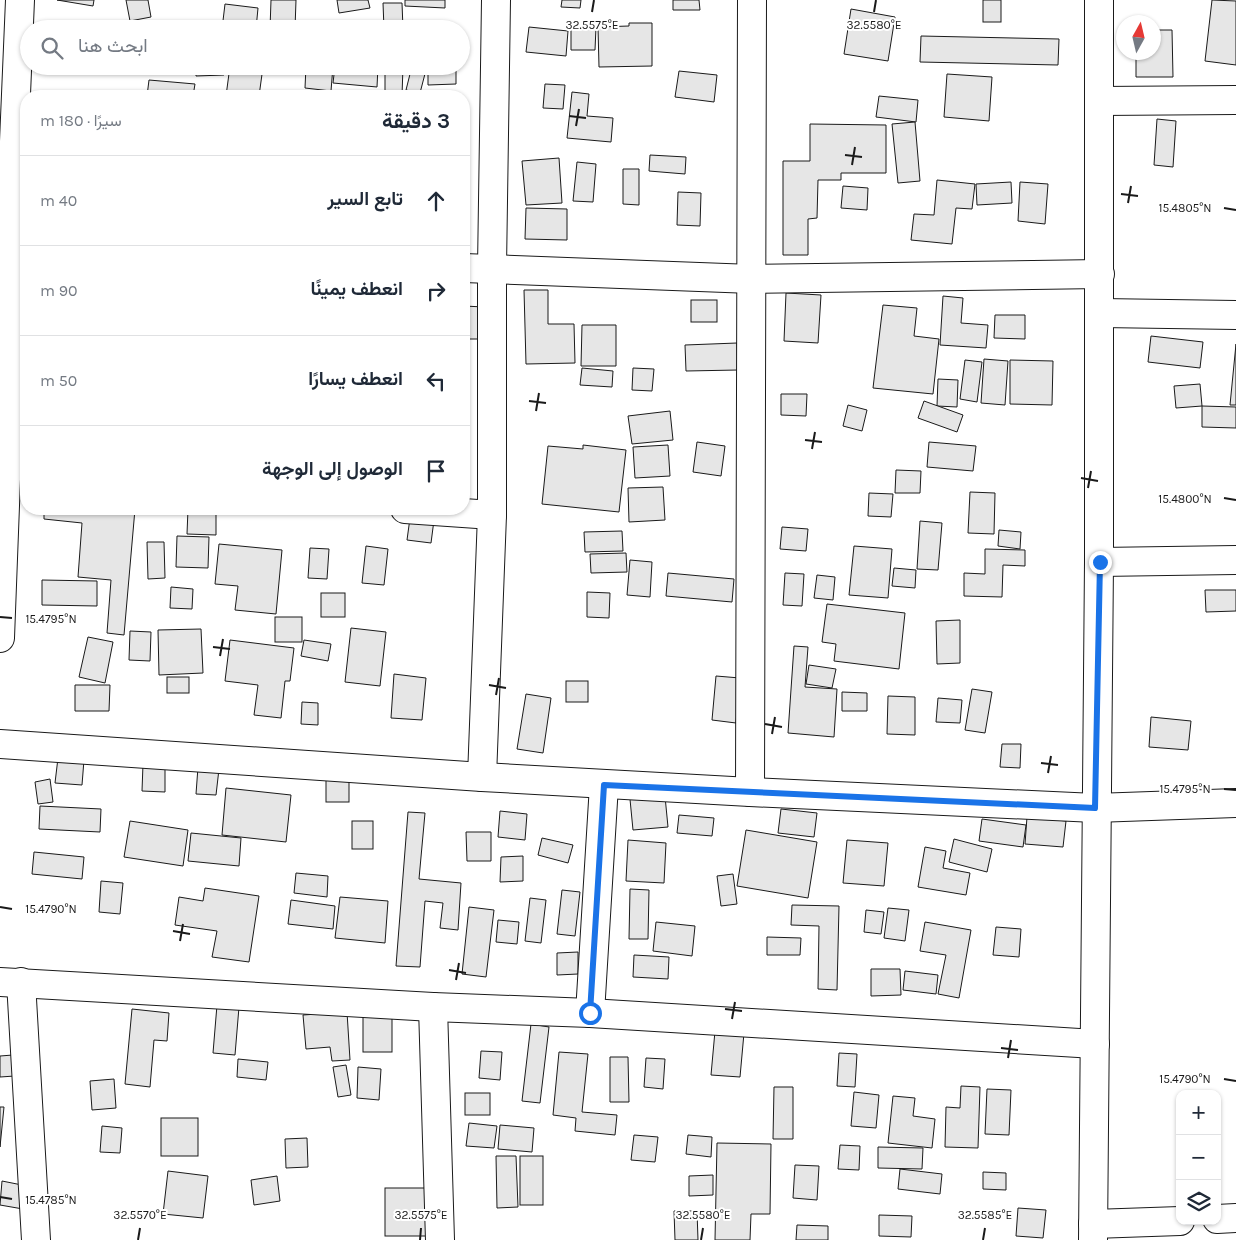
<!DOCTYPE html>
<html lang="ar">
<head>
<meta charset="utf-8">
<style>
  body { margin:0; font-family:Karla,Vazirmatn,sans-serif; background:#f6f6f7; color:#1f2937; direction:rtl }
  .controls { position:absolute; right:15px; bottom:15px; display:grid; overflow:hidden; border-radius:10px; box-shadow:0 1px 4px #0004 }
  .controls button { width:45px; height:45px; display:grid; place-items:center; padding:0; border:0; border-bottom:1px solid #e0e1e3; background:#fff; color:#1f2937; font:25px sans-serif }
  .compass { position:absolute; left:1116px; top:15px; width:45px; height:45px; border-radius:50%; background:#fff; box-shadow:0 1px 4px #0004; rotate:8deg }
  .stop { position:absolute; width:15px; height:15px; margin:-11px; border:4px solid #1a73e8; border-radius:50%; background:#fff }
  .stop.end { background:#1a73e8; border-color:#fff; box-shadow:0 1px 5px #0008 }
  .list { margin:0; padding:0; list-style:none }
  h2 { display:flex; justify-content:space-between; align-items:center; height:65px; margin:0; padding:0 20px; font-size:21px }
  h2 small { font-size:16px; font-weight:400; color:#747a83 }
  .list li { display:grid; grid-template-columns:32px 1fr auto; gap:15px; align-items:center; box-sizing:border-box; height:90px; padding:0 20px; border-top:1px solid #e0e1e3 }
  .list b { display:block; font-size:19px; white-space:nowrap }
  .list em { font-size:16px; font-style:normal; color:#747a83 }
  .icon { flex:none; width:28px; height:28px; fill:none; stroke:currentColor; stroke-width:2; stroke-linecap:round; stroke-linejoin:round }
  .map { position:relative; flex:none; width:1236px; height:1240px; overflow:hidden; direction:ltr }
  .search { position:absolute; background:#fff; box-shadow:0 1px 4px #0004; left:20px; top:20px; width:450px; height:55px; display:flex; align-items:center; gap:12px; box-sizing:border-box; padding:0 18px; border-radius:28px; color:#747a83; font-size:19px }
  .panel { position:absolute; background:#fff; box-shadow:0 1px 4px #0004; left:20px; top:90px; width:450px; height:425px; border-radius:20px; direction:rtl }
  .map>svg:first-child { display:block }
  .building { fill:#e6e6e6; stroke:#1a1a1a }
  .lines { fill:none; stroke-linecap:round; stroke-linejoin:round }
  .minor-casing { stroke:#1a1a1a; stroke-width:30 }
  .minor { stroke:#fff; stroke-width:28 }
  .route { stroke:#1a73e8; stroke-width:6 }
  .ticks { fill:none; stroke:#1a1a1a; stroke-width:2 }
  .ticks-label { font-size:12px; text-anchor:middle; fill:#1a1a1a; stroke:#fff; stroke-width:4; stroke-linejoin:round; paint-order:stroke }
</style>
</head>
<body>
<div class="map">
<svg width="1236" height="1240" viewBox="0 0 1236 1240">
  <rect width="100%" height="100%" fill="#fff"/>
  <g class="building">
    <path d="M57,0H94L93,6Z"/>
    <path d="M126,0H148L151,17L130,21Z"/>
    <path d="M271,0H296L295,29H270Z"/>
    <path d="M337,0H368L370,8L339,13Z"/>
    <path d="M405,0H445V8L405,6Z"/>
    <path d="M562,0H581L580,8L561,7Z"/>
    <path d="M673,0H699L700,10H673Z"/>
    <rect x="983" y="0" width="18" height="22"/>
    <path d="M1212,0L1236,1V65L1205,61Z"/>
    <path d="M383,3H402L403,29H384Z"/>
    <path d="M225,4L258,8L256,29H222Z"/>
    <path d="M851,9L895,17L888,61L844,54Z"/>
    <path d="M629,23H652V66L599,67L598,27L629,26Z"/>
    <path d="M529,27L568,31L566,56L526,52Z"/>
    <path d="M571,27H596L595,50H571Z"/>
    <path d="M1154,30H1172L1173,77H1136V52H1154Z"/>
    <path d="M921,36L1059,39L1058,65L920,62Z"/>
    <path d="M101,66H124L123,71L101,69Z"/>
    <path d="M196,66H224V75L196,76Z"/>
    <path d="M230,66L263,67L259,96H226Z"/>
    <path d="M306,66H333L331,91L305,88Z"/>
    <path d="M335,66H378L377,87L333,83Z"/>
    <path d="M385,66H403L402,96H385Z"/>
    <path d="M412,66H427L420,93L406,90Z"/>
    <path d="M428,66H456V84L428,85Z"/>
    <path d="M679,71L717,75L714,102L675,97Z"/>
    <path d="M947,74L992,77L989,121L944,117Z"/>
    <path d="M149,80L195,84L193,96H147Z"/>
    <path d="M545,84L565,85L563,109L543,108Z"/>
    <path d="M572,92L589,94L587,116L613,118L611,142L567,138Z"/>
    <path d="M879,96L918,100L916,122L876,117Z"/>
    <path d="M1157,119L1176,121L1173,167L1154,165Z"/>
    <path d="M915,122L920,181L898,183L892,124Z"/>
    <path d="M810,124L886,125V173H841V180H818L817,218L808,219V255H783V161H810Z"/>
    <path d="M650,155L686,157L685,174L649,171Z"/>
    <path d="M559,158L562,203L526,205L522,161Z"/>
    <path d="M577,162L596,164L593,202L573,201Z"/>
    <path d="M623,169H639V205L623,204Z"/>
    <path d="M937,180L975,184L972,209L956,208L952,244L911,240L914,214L934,215Z"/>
    <path d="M1011,182L1012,203L977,205L976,184Z"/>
    <path d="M1020,182L1048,184L1045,224L1018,221Z"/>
    <path d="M843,186L868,188L867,210L841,208Z"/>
    <path d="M678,192L701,193L700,226L677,225Z"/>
    <path d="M526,208L567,209V240L525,239Z"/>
    <path d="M524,290H548V324H574L575,363L526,364Z"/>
    <path d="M786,293L821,295L818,343L784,341Z"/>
    <path d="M943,296L963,298L961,323L988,325L986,348L940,345Z"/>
    <rect x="691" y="300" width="26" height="22"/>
    <path d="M883,305L917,308L914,336L939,339L933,394L873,388Z"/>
    <path d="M464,306L484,307V339H464Z"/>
    <path d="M995,315H1025V339L994,338Z"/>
    <path d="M582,325H616V366H581Z"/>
    <path d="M1151,336L1203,342L1200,368L1148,362Z"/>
    <path d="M737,343L738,370L686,371L685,345Z"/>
    <path d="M1236,344V405H1230Z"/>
    <path d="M984,359L1008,361L1005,405L981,403Z"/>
    <path d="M965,360L982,362L977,402L960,399Z"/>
    <path d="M1010,360L1053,361L1052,405L1010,404Z"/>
    <path d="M582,368L613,371L612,387L580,385Z"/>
    <path d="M633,368L654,369L652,391L632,390Z"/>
    <path d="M938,379L958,380L957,407L937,406Z"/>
    <path d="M1200,384L1202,406L1176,408L1174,386Z"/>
    <path d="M781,394H807L806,416L781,415Z"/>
    <path d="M924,401L963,415L957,432L918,418Z"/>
    <path d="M848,405L867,410L862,431L843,426Z"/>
    <path d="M1202,406L1236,407V428L1202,427Z"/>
    <path d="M670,411L673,440L632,444L628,416Z"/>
    <path d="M697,442L725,446L721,476L693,472Z"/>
    <path d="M929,442L976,446L973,471L927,467Z"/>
    <path d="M583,445L626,450L619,512L542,504L548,446L583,449Z"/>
    <path d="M668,445L670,476L635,478L633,447Z"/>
    <path d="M896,470L921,471L920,493H895Z"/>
    <path d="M663,487L665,520L629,522L628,488Z"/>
    <path d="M970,492L995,493L994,534L968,533Z"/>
    <path d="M869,493L893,494L891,517L868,516Z"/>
    <path d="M44,509H135L124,635L107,633L111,580L78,577L82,523L44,519Z"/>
    <path d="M188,509H216V535L187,534Z"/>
    <path d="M410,518L434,520L431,543L407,540Z"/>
    <path d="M920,521L942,523L938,570L917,569Z"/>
    <path d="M782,527L808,529L806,551L780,549Z"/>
    <path d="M999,530L1021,532L1020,549L998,546Z"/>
    <path d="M622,531L623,551L585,552L584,532Z"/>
    <path d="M177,536L209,537L208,568L176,567Z"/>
    <path d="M147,542H164L165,578L148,579Z"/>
    <path d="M219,544L282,550L276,614L235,610L238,586L215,584Z"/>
    <path d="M366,546L388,549L384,585L362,583Z"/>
    <path d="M854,546L892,549L888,598L849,595Z"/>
    <path d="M310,548L329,549L327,579L308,578Z"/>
    <path d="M985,549L1025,550V566L1003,565L1002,597L964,596V573L985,574Z"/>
    <path d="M626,553L627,572L591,573L590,554Z"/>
    <path d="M630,560L652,562L650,597L627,595Z"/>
    <path d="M894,568L916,570L915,588L892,586Z"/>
    <path d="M668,573L734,579L732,602L666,596Z"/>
    <path d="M785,573L804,574L802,606L783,605Z"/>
    <path d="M817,575L835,577L833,600L814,598Z"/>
    <path d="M42,580L97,581V606L42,605Z"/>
    <path d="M171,587L193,589L192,609L170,608Z"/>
    <path d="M1205,590H1236V611L1206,612Z"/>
    <path d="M587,592L610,593L609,618L587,617Z"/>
    <rect x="321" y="593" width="24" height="24"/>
    <path d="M827,604L905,613L899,669L834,661L836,644L822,642Z"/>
    <rect x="275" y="617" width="27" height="25"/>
    <path d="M960,620V663L937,664L936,621Z"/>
    <path d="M351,628L386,632L380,686L345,682Z"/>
    <path d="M201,629L203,673L159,675L158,630Z"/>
    <path d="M130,631L151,632L150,661L129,660Z"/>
    <path d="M88,637L113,642L105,683L79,677Z"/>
    <path d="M230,640L294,648L290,681H285L281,718L254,715L258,685L225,681Z"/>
    <path d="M304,640L331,644L328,661L301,656Z"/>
    <path d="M794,646L808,647L805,687L837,689L834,737L788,733Z"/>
    <path d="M809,665L836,669L832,688L806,684Z"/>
    <path d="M394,674L426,678L422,720L391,718Z"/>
    <path d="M716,676L740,678L736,723L712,720Z"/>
    <rect x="167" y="677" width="22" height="16"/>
    <rect x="566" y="681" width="22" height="21"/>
    <path d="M75,685H110L109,711H75Z"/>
    <path d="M972,689L992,692L985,733L965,730Z"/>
    <path d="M842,692L867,693V711H842Z"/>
    <path d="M526,694L551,698L543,753L517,749Z"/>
    <path d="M888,696L915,697V735L887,734Z"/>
    <path d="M938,698L962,700L960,723L936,722Z"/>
    <path d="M302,702L318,703V725L301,724Z"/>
    <path d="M1151,717L1191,721L1188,750L1149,747Z"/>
    <path d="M1002,744H1021L1020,768L1000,767Z"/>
    <path d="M58,758L84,760L82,785L55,783Z"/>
    <path d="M143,764L165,765V792L142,791Z"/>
    <path d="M198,767L219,769L216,795L196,794Z"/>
    <rect x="326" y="777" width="23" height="25"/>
    <path d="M50,779L53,802L38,804L35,782Z"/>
    <path d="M664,786L668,827L633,830L629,789Z"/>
    <path d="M226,788L291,795L286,842L222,835Z"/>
    <path d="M40,806L101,809L100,832L39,829Z"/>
    <path d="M781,809L817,813L814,837L778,833Z"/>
    <path d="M500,811L527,814L525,840L498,837Z"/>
    <path d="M408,812L425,813L419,879L461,883L458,930L440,928L443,903L425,901L420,967L396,966Z"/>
    <path d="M679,815L714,818L712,836L677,833Z"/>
    <path d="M1027,817L1066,821L1063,847L1025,844Z"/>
    <path d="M982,819L1026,825L1023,847L979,841Z"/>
    <path d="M130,821L188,830L183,866L124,857Z"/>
    <rect x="352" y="821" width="21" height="28"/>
    <path d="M746,830L817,842L808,898L737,886Z"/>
    <path d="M466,832H491V861H467Z"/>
    <path d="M191,833L241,838L239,866L188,861Z"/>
    <path d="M542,838L573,845L568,863L538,855Z"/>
    <path d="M954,839L992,849L987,872L949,862Z"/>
    <path d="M628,840L666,843L664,883L626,881Z"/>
    <path d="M847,840L888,843L884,886L843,883Z"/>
    <path d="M925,847L946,851L943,868L970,873L966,895L918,887Z"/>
    <path d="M34,852L84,857L82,879L32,874Z"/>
    <path d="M523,856V881L500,882L501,857Z"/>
    <path d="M296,873L328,876L327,897L294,893Z"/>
    <path d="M733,874L737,904L721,906L717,876Z"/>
    <path d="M101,881L123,883L120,914L99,912Z"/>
    <path d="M205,888L259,896L249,962L212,957L217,931L175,925L179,897L203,901Z"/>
    <path d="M630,889L649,890L648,939H629Z"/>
    <path d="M562,890L580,892L575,936L557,934Z"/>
    <path d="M340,897L388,901L385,943L335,938Z"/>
    <path d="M530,898L546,900L541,943L525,941Z"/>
    <path d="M291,900L335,906L333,929L288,924Z"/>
    <path d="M792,905L839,906L837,990L818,989L819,926L791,925Z"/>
    <path d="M469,907L494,910L486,977L462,974Z"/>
    <path d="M888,908L909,910L905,941L884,938Z"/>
    <path d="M866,910L884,912L881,934L864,932Z"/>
    <path d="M498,920L519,922L517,944L496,942Z"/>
    <path d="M656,922L695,926L692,956L653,951Z"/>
    <path d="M925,922L971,930L959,998L938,994L946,955L920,951Z"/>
    <path d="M996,927L1021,929L1019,957L993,955Z"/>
    <path d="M767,937L801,938L800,955H767Z"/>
    <path d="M578,952V974L557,975V953Z"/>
    <path d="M634,955L669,957L668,979L633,977Z"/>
    <path d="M871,969H900L901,995L871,996Z"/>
    <path d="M905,971L938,975L936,994L903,990Z"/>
    <path d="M217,1005L239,1007L235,1055L213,1053Z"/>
    <path d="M132,1009L169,1013L167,1041L154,1040L150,1087L125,1084Z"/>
    <path d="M347,1012L350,1060L332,1061L330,1047L306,1049L303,1015Z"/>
    <rect x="363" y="1016" width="29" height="36"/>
    <path d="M531,1024L549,1027L540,1103L522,1101Z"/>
    <path d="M715,1031L744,1033L740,1077L711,1075Z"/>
    <path d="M481,1051L502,1052L500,1080L479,1078Z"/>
    <path d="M559,1052L588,1054L582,1112L617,1115L615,1135L575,1131L576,1118L553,1115Z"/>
    <path d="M839,1053L857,1054L855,1087L837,1086Z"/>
    <path d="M13,1055L15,1076L0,1077V1056Z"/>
    <path d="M610,1057H628L629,1102H610Z"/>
    <path d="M646,1058L665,1059L663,1089L644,1087Z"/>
    <path d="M238,1059L268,1062L266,1080L237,1077Z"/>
    <path d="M346,1065L351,1095L338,1097L333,1067Z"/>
    <path d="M358,1067L381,1069L379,1100L357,1098Z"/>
    <path d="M114,1079L116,1108L92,1110L90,1081Z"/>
    <path d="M961,1086L980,1087L978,1148L945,1147L946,1107L960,1108Z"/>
    <path d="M774,1087H793V1139H773Z"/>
    <path d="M987,1089L1011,1090L1009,1135L985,1134Z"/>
    <path d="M854,1092L879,1095L876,1128L851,1126Z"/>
    <rect x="465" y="1093" width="25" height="22"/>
    <path d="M893,1096L915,1098L913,1116L935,1119L932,1148L888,1143Z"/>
    <path d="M0,1107H4L0,1147Z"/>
    <rect x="161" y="1118" width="37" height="38"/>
    <path d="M469,1123L497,1126L494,1148L466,1146Z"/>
    <path d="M500,1125L534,1128L532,1152L498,1149Z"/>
    <path d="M102,1126L122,1128L120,1153L100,1152Z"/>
    <path d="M634,1135L658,1137L655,1162L631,1160Z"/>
    <path d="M688,1135L712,1137L711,1157L686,1154Z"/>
    <path d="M307,1138L308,1167L286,1168L285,1139Z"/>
    <path d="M717,1143L771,1144L770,1214H751L750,1240H715Z"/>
    <path d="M840,1145L860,1146L859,1170L838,1169Z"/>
    <path d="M878,1147L923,1148L922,1169L878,1168Z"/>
    <path d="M496,1156H516L518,1207L497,1208Z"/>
    <rect x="520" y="1156" width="23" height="49"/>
    <path d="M795,1165L819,1166L817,1200L793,1198Z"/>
    <path d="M900,1169L942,1174L940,1194L898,1189Z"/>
    <path d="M168,1171L208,1176L203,1218L163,1214Z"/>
    <path d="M983,1172L1006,1173V1190L983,1189Z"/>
    <path d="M713,1175V1195L689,1196V1176Z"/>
    <path d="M277,1176L280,1201L254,1205L251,1180Z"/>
    <path d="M2,1181L27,1186L23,1209L0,1205Z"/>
    <rect x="385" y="1188" width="41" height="48"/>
    <path d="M1018,1208L1046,1210L1043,1238L1016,1236Z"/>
    <path d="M674,1211H697L698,1240H675Z"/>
    <path d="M879,1215L912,1216L911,1237L879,1236Z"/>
    <path d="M797,1225L828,1226V1240H796Z"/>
  </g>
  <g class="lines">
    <defs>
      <g id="minor">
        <path d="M1100,101L1236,100"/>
        <path d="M464,268L752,279L1100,274"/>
        <path d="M1101,313L1236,315"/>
        <path d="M405,509L492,515"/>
        <path d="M1099,562L1236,560"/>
        <path d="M0,638L6,479L9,259L20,0"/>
        <path d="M0,744L482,777L750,792L1095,808L1236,803"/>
        <path d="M482,777L492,515V268L496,0"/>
        <path d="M750,792L752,0"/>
        <path d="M0,982L433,1007L590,1013L1095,1044"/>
        <path d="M21,982L36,1240"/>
        <path d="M433,1007L440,1240"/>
        <path d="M590,1013L604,785"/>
        <path d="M1217,1219L1236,1218"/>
        <path d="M1093,1224L1180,1221"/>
        <path d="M1093,1240L1099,562V0"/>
      </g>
    </defs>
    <use href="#minor" class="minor-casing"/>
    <use href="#minor" class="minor"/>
  </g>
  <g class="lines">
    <path class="route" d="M590,1013L604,785L1095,808L1100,562"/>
  </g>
  <path class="ticks" d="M592,12L594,0M874,12L876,0M569,116L586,118M576,126L579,109M845,155L862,157M852,165L855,147M1121,194L1138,196M1128,203L1131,186M1224,208L1236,210M529,401L546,403M536,411L539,393M805,440L822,442M812,449L815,432M1081,478L1098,481M1088,488L1091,471M1224,498L1236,500M0,617L12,618M213,647L230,649M220,656L223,639M489,685L506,688M496,695L499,678M765,724L782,727M772,734L775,717M1041,763L1058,765M1048,773L1051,756M1224,789L1236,790M0,907L12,909M173,931L190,934M180,941L183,924M449,970L466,973M456,980L459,963M725,1009L742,1011M732,1019L735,1002M1001,1048L1018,1050M1008,1058L1011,1040M1224,1079L1236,1081M0,1197L12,1199M138,1240L140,1228M420,1240L421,1228M701,1240L703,1228M983,1240L985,1228"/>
  <g class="ticks-label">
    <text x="592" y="29">32.5575°E</text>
    <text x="874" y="29">32.5580°E</text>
    <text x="1185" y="212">15.4805°N</text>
    <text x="1185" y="503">15.4800°N</text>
    <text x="51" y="623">15.4795°N</text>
    <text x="1185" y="793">15.4795°N</text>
    <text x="51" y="913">15.4790°N</text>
    <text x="1185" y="1083">15.4790°N</text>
    <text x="51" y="1204">15.4785°N</text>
    <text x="140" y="1219">32.5570°E</text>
    <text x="421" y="1219">32.5575°E</text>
    <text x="703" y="1219">32.5580°E</text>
    <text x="985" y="1219">32.5585°E</text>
  </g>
</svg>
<div class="controls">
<button>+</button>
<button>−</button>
<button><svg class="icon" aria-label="layers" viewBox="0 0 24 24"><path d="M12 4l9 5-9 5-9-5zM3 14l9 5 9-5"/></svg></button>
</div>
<svg class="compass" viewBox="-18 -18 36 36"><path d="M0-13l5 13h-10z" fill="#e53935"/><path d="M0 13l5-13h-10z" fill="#747a83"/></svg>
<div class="stop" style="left:590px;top:1013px"></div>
<div class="stop end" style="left:1100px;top:562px"></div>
<div class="search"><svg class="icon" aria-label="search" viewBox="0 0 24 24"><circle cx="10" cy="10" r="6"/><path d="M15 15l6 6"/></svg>ابحث هنا</div>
<section class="panel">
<h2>3 دقيقة<small>سيرًا · 180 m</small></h2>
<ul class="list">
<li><svg class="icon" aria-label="ahead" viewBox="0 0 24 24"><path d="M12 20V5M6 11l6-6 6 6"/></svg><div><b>تابع السير</b></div><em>40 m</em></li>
<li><svg class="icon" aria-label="right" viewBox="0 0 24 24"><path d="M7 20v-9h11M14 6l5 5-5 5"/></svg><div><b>انعطف يمينًا</b></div><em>90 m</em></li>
<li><svg class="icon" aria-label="left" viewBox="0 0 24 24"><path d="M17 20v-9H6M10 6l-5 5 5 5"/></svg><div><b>انعطف يسارًا</b></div><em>50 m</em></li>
<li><svg class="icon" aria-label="arrive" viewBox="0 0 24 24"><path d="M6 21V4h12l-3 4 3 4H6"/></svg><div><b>الوصول إلى الوجهة</b></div></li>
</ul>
</section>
</div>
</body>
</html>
